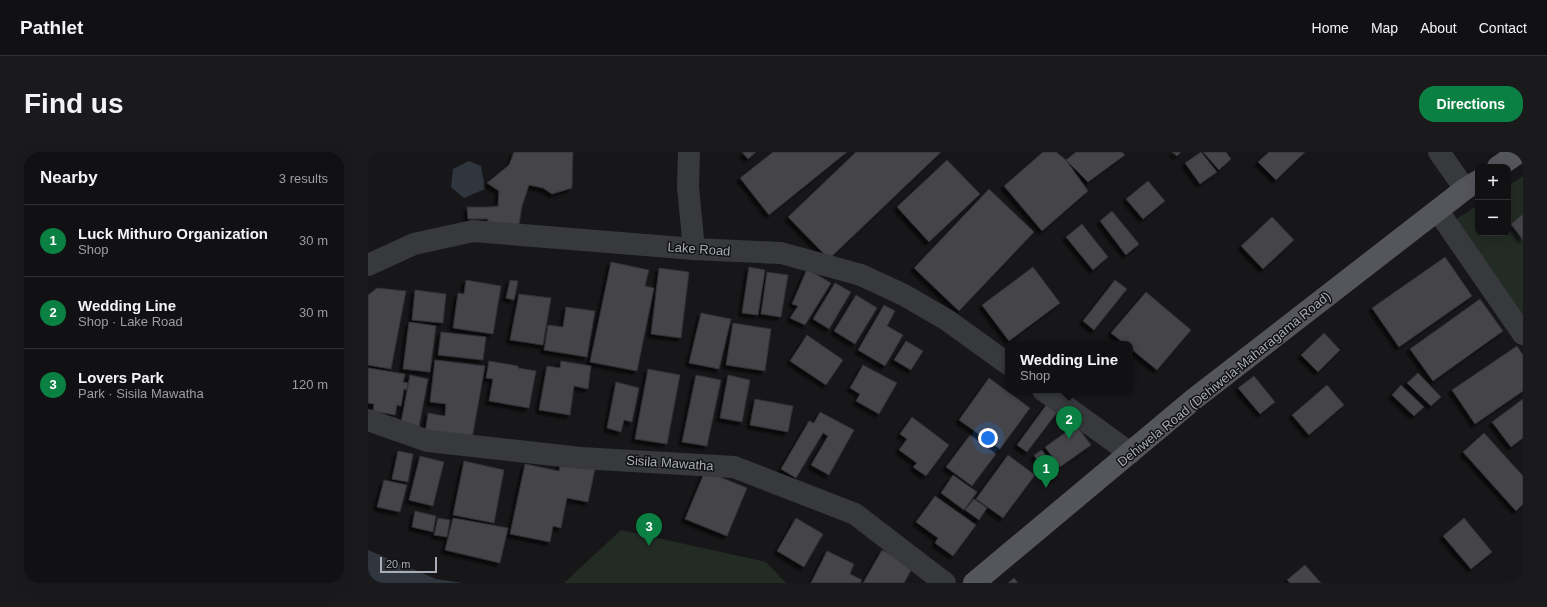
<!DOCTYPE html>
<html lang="en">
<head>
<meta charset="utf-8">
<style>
  body { margin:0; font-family:Helvetica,sans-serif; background:#1a1a1c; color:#f1f3f6 }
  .controls { position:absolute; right:12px; top:12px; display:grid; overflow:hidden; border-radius:8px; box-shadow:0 4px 16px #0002 }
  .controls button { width:36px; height:36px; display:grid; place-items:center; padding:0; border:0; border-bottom:1px solid #303133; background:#111113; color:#f1f3f6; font:20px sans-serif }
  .scale { position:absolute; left:12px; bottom:10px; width:57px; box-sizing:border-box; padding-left:4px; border:2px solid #aaadb7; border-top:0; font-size:11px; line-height:14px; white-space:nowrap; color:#aaadb7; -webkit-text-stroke:3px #121214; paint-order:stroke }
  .you { position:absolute; left:620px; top:286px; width:14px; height:14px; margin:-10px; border:3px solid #fff; border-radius:50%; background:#1a73e8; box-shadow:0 0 0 6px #1a73e833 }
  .badge { display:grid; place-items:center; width:26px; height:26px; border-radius:50%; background:#0b8043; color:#fff; font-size:13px; font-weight:700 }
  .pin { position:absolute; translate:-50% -33px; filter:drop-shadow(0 1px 2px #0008) }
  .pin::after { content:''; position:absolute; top:21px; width:14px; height:12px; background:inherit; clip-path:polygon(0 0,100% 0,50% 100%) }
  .popup { position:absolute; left:637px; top:189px; width:128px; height:52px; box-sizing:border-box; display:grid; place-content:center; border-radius:8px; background:#111113; filter:drop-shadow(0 1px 3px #0005); font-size:13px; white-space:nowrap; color:#9c9da0 }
  .popup b { font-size:15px; color:#f1f3f6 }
  .popup::after { content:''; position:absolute; left:50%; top:100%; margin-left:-8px; border:8px solid transparent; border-top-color:#111113 }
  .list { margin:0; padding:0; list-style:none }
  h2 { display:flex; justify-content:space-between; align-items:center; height:52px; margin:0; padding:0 16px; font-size:17px }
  h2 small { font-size:13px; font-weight:400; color:#9c9da0 }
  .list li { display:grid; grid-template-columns:26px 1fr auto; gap:12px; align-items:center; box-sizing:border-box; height:72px; padding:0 16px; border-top:1px solid #303133 }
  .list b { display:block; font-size:15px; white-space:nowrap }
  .list p { margin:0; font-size:13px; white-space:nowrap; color:#9c9da0 }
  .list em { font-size:13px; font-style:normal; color:#9c9da0 }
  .map { position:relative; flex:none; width:1155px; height:431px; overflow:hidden; border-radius:16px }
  header { display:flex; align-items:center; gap:24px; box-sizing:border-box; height:56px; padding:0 20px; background:#111113; border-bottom:1px solid #303133 }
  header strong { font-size:19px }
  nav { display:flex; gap:22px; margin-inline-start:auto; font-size:14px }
  .intro { display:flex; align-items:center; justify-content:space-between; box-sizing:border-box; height:96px; padding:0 24px }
  h1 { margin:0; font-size:28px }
  .button { padding:10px 18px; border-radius:16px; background:#0b8043; color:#fff; font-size:14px; font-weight:700 }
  main { display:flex; gap:24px; padding:0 24px }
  aside { flex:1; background:#111113; border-radius:16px; box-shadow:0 4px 16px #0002 }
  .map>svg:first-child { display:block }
  .green { fill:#232b25 }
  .water { fill:#30363e }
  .building { fill:#444449; stroke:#323135; filter:url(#shadow) }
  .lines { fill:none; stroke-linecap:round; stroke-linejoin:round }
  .minor { stroke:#38393d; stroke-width:22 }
  .major { stroke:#55555c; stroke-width:22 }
  .labels { text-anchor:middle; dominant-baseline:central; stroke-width:3; stroke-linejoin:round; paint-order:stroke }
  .street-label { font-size:13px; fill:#aaadb7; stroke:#121214 }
</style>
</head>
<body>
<header>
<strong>Pathlet</strong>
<nav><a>Home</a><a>Map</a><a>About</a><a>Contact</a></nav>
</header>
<div class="intro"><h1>Find us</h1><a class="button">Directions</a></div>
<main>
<aside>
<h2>Nearby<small>3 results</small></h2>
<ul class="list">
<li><span class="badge">1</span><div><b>Luck Mithuro Organization</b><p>Shop</p></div><em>30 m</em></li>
<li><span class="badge">2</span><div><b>Wedding Line</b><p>Shop · Lake Road</p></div><em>30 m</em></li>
<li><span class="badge">3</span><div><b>Lovers Park</b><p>Park · Sisila Mawatha</p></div><em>120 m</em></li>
</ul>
</aside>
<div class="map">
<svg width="1155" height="431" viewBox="0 0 1155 431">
  <defs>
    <filter id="shadow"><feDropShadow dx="-3.5" dy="3.5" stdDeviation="1" flood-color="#0009"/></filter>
  </defs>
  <rect width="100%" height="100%" fill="#171719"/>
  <g class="green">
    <path d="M1155,24V174L1081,72L1110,53V81H1140V34Z"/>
    <path d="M253,378L398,410L418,431H196Z"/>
  </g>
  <g class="water">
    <path d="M101,9L113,14L117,37L96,46L83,35L85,17Z"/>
    <path d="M0,398L68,427L95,431H0Z"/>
  </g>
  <g class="building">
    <path d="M146,0H205L204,36L184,42L175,36L161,33L154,54L150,78L119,74L120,67H100L99,55H122L130,54L131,39L119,31L141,13Z"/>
    <path d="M374,0H388L380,7Z"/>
    <path d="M405,0H479L401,63L372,26Z"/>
    <path d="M488,0H573L461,107L420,65Z"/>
    <path d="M675,0H688L698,8L720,39L674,79L636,34Z"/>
    <path d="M708,0H754L757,3L720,30L698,8Z"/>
    <path d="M804,0H813L809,4Z"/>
    <path d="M833,0L849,20L832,32L817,11Z"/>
    <path d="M835,0H858L863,7L851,18Z"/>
    <path d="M901,0H937L908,28L890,10Z"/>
    <path d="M579,8L612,42L561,90L529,55Z"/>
    <path d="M780,29L797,49L775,67L758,47Z"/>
    <path d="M621,37L666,80L591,159L546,116Z"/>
    <path d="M744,59L771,92L758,103L732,69Z"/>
    <path d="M1155,62V88L1143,72Z"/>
    <path d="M904,65L926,88L895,117L873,94Z"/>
    <path d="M714,72L740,105L725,118L698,85Z"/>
    <path d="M1077,105L1104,144L1031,195L1004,156Z"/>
    <path d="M243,110L281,118L277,134L286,136L269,219L222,210Z"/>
    <path d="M381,115L397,118L390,163L374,161Z"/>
    <path d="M665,115L692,151L641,189L614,153Z"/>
    <path d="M291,116L321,120L313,186L283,182Z"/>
    <path d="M439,117L463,131L437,173L422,166L430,154L424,152Z"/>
    <path d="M399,120L420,123L413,165L393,162Z"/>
    <path d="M98,128L133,134L125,182L85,176L90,141L96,142Z"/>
    <path d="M142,128L150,129L146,148L138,146Z"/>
    <path d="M747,128L759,137L726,178L715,169Z"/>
    <path d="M467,131L483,140L461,177L445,167Z"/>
    <path d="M9,136L38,139L23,217L0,213V143Z"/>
    <path d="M47,138L78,142L75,171L44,168Z"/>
    <path d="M778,140L823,178L789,218L762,196V192H757L743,181Z"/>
    <path d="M151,142L183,146L175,193L142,188Z"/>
    <path d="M488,143L509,156L487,192L466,179Z"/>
    <path d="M1112,147L1135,179L1065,229L1042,197Z"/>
    <path d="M516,153L527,159L519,174L535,183L517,214L490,198Z"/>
    <path d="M198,155L227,159L219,205L176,198L180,173L195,175Z"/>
    <path d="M333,161L363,167L351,217L321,211Z"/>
    <path d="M41,170L68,174L62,220L35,217Z"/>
    <path d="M365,171L403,177L397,219L358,213Z"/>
    <path d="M73,180L118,185L115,208L70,203Z"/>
    <path d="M956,181L972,198L950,220L933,203Z"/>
    <path d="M439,183L475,208L458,233L422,209Z"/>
    <path d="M538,189L555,199L543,218L526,208Z"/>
    <path d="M1149,194L1155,203V239L1107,272L1084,238Z"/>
    <path d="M67,208L117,214L104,287L57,282L60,261L77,264L78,252L62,250Z"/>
    <path d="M121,209L150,214V216L168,219L161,256L121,249L125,227L118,226Z"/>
    <path d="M193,209L223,214L220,237L206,234L202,263L171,258L179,214L192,216Z"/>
    <path d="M495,213L529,231L511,262L488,249L492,242L482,236Z"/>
    <path d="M0,216L37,222L35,230L40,231L39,238L36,237L33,254L29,253L27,263L5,259L6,252L0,251Z"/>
    <path d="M280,217L312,223L299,292L267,287Z"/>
    <path d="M1050,221L1073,245L1063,254L1039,231Z"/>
    <path d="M42,223L60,227L50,280L32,276Z"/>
    <path d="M328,223L353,228L339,294L314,290Z"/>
    <path d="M360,223L382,228L374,270L352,266Z"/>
    <path d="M886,224L907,250L892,262L870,236Z"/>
    <path d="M621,226L662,256L632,297L591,268Z"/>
    <path d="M248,230L271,236L264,270L256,268L253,280L239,276Z"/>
    <path d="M959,233L976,253L941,283L924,263Z"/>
    <path d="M1033,233L1056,255L1046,264L1024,243Z"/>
    <path d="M387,247L425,254L420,280L382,273Z"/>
    <path d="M1155,247V286L1143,295L1124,270Z"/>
    <path d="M679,252L690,259L659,300L649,293Z"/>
    <path d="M452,260L486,278L461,323L443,313L460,284L455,281L428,326L413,317L441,269L446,271Z"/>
    <path d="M544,265L581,293L558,324L545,315L549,311L531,298L539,287L532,282Z"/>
    <path d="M708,273L723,293L692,315L677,295Z"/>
    <path d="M1116,281L1155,324V352L1148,359L1095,300Z"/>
    <path d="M602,283L628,302L604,334L578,315Z"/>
    <path d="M674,298L690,323L682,328L666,303Z"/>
    <path d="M30,299L45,302L40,330L24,327Z"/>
    <path d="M640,303L667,323L635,366L608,347Z"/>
    <path d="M52,304L76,310L65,354L41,348Z"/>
    <path d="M194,305L228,312L220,350L199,346L193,376L185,374L182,390L142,382L157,312L191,319Z"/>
    <path d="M96,309L136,318L126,371L85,363Z"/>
    <path d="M337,319L379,336L359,384L317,367Z"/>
    <path d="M585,323L609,340L596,358L573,341Z"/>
    <path d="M16,328L39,333L32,360L9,355Z"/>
    <path d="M567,344L608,373L585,404L567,391L570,386L548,370Z"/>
    <path d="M606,347L619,356L611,368L597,358Z"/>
    <path d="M47,359L68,364L65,380L44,375Z"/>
    <path d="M70,366L82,368L79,385L66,383Z"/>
    <path d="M85,366L140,376L132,411L77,398Z"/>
    <path d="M428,366L455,382L436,415L409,399Z"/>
    <path d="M1096,366L1124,400L1103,417L1075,384Z"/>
    <path d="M514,398L545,415L536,431H495Z"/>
    <path d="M459,399L486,412L482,422L494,428L492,431H443Z"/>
    <path d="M937,413L953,431H922L919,428Z"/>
    <path d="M646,426L650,431H640Z"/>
  </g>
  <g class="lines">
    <g class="minor">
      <path d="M321,0L320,35L326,97"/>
      <path d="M1071,0L1097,37"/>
      <path d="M1070,59L1155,182"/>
      <path d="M0,113L46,92L105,79L326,97L413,101L493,123L536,143L579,168L640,212"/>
      <path d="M675,238L762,301"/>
      <path d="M0,268L60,289L213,306L366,315L487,362L577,431"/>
    </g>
    <g class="major">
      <path d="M1130,15L1151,0"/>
      <path d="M606,431L826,247L1097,37L1110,29"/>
    </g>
  </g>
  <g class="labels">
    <g class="street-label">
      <text transform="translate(331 97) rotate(4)">Lake Road</text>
      <text transform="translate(856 227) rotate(-39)">Dehiwela Road (Dehiwela-Maharagama Road)</text>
      <text transform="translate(302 311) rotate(4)">Sisila Mawatha</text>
    </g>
  </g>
</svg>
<div class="controls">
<button>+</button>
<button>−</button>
</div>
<div class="scale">20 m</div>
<div class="you"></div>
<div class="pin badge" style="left:678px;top:336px">1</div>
<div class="pin badge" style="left:701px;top:287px">2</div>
<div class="popup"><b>Wedding Line</b>Shop</div>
<div class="pin badge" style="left:281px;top:394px">3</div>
</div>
</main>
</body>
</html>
